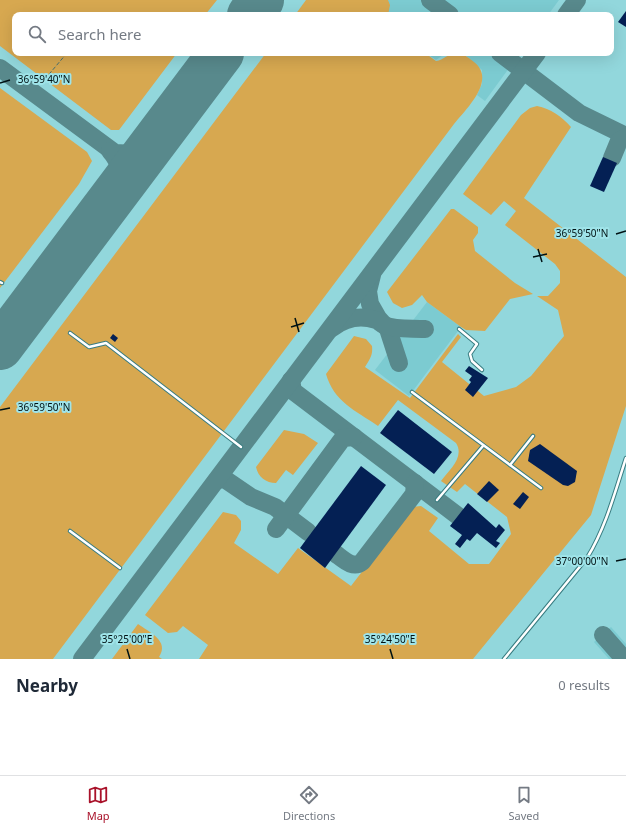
<!DOCTYPE html>
<html lang="en">
<head>
<meta charset="utf-8">
<style>
  body { margin:0; font-family:"Noto Sans",sans-serif; background:#f6f6f7; color:#1f2937 }
  .list { margin:0; padding:0; list-style:none }
  h2 { display:flex; justify-content:space-between; align-items:center; height:52px; margin:0; padding:0 16px; font-size:17px }
  h2 small { font-size:13px; font-weight:400; color:#747a83 }
  .icon { flex:none; width:22px; height:22px; fill:none; stroke:currentColor; stroke-width:2; stroke-linecap:round; stroke-linejoin:round }
  .map { position:relative; flex:none; width:626px; height:659px; overflow:hidden }
  .search { position:absolute; background:#fff; box-shadow:0 4px 16px #0002; left:12px; right:12px; top:12px; height:44px; display:flex; align-items:center; gap:10px; box-sizing:border-box; padding:0 14px; border-radius:8px; color:#747a83; font-size:15px }
  .sheet { height:116px; background:#fff }
  nav { display:flex; justify-content:space-around; align-items:center; box-sizing:border-box; height:56px; border-top:1px solid #e0e1e3; background:#fff; font-size:11px; color:#747a83 }
  nav a { display:grid; justify-items:center; gap:2px }
  nav .on { color:#a9122a }
  .map>svg:first-child { display:block }
  .built { fill:#7ccbd1 }
  .green { fill:#d7a850 }
  .lines { fill:none; stroke-linecap:round; stroke-linejoin:round }
  .taxiway { stroke:#58898c; stroke-width:18 }
  .runway { stroke:#58898c; stroke-width:46 }
  .building { fill:#042054 }
  .service-casing { stroke:#387c81; stroke-width:4.5 }
  .path { stroke:#457073; stroke-width:1; stroke-dasharray:4 2; stroke-linecap:butt }
  .service { stroke:#fff; stroke-width:2.5 }
  .ticks { fill:none; stroke:#001214; stroke-width:1.5 }
  .ticks-label { font-size:10px; text-anchor:middle; fill:#001214; stroke:#9fe4e9; stroke-width:4; stroke-linejoin:round; paint-order:stroke }
</style>
</head>
<body>
<div class="map">
<svg width="626" height="659" viewBox="0 0 626 659">
  <rect width="100%" height="100%" fill="#92d7dc"/>
  <g class="built">
    <path d="M388,0H559L548,15H388Z"/>
    <path d="M426,53H446L436,60Z"/>
    <path d="M463,53H520L485,101L477,95L482,84V70Z"/>
    <path d="M427,302L461,327L409,396L375,370Z"/>
    <path d="M611,627L626,644V655L622,659H609L594,642Z"/>
  </g>
  <g class="green">
    <path d="M0,0H217L205,15H15V53H177L119,130H111L0,46Z"/>
    <path d="M306,0H388L390,5L388,15H295Z"/>
    <path d="M266,53H425L436,61C444,60 447,54 456,53C463,53 469,58 474,62C497,80 466,109 454,124L53,659H0V407Z"/>
    <path d="M0,88L87,152L92,161L79,184L0,288Z"/>
    <path d="M537,106C551,109 561,116 571,127L524,198L626,277V406L591,515L473,659H199L208,645L183,626L177,632L168,633L145,615L223,512L236,515L241,521V530L234,543L278,574L298,548L351,586L412,507L421,506L438,518L429,531L469,564H489L511,534L507,517L465,484L457,492L441,481C449,470 465,457 456,443L398,400L378,426C355,410 334,402 326,374L354,336L366,339L372,346C373,355 370,359 365,367L410,398L458,334L461,337L442,362L484,396L516,387L531,376L564,336L558,310L537,296H548L560,283V271L555,264L505,225L516,211L504,201L491,215L463,194L521,115L530,108Z"/>
    <path d="M451,209H454L478,227V233L473,240L475,251L515,283L533,294L510,299L485,331L466,330L461,327L427,302L422,295L412,305L402,308L393,303L387,292Z"/>
    <path d="M284,430L304,434L318,443L293,475L286,470L276,483C266,483 258,477 256,467Z"/>
    <path d="M138,624C149,632 170,641 159,657L162,659H112Z"/>
  </g>
  <g class="lines">
    <g class="taxiway">
      <path d="M430,0L450,15"/>
      <path d="M566,15L577,0"/>
      <path d="M500,53L579,113L626,136"/>
      <path d="M0,68L115,153L135,154L151,147"/>
      <path d="M110,151C121,163 121,174 118,190"/>
      <path d="M612,158L619,141L626,137"/>
      <path d="M372,275L368,291L370,304L378,318L388,329L399,363"/>
      <path d="M332,328C345,318 361,315 376,320C379,321 381,324 384,325C396,330 412,328 425,329"/>
      <path d="M291,380L293,391L458,516"/>
      <path d="M216,481L221,479L226,480L251,497L275,507L308,532"/>
      <path d="M276,529L343,438L354,437"/>
      <path d="M336,554C344,560 353,569 362,562L414,494L415,483"/>
      <path d="M603,635L624,659"/>
      <path d="M82,659L537,53"/>
    </g>
    <g class="runway">
      <path d="M250,15L261,0"/>
      <path d="M0,347L221,53"/>
    </g>
  </g>
  <g class="building">
    <path d="M626,11V27L618,22Z"/>
    <path d="M603,157L617,163L604,192L590,186Z"/>
    <path d="M113,334L118,338L115,342L110,338Z"/>
    <path d="M469,366L488,378L473,397L465,390L471,382L469,380L472,376L465,371Z"/>
    <path d="M398,410L452,452L434,474L380,433Z"/>
    <path d="M540,444L577,471L575,482L568,486L563,485L528,461L530,450Z"/>
    <path d="M361,466L386,485L325,568L300,548Z"/>
    <path d="M489,481L499,490L487,502L477,494Z"/>
    <path d="M523,492L529,497L520,509L513,504Z"/>
    <path d="M468,503L496,528L499,524L505,530L496,541L500,543L496,548L477,533L470,541L467,539L460,548L455,544L462,535L450,526Z"/>
    <path d="M384,634L389,638L384,644L379,640Z"/>
  </g>
  <g class="lines">
    <defs>
      <g id="service">
        <path d="M0,282L2,283"/>
        <path d="M459,329L477,344L470,354L472,361L482,370"/>
        <path d="M70,333L89,347L106,343L241,447"/>
        <path d="M412,392L541,488"/>
        <path d="M510,465L533,436"/>
        <path d="M437,500L483,446"/>
        <path d="M70,531L120,568"/>
        <path d="M504,659L587,558C606,527 615,492 626,458"/>
      </g>
    </defs>
    <use href="#service" class="service-casing"/>
    <path class="path" d="M45,79L67,53"/>
    <use href="#service" class="service"/>
  </g>
  <path class="ticks" d="M0,83L10,80M616,234L626,231M538,249L542,262M533,257L547,254M295,318L299,332M291,327L304,323M0,410L10,408M616,561L626,559M127,649L130,659M390,649L393,659"/>
  <g class="ticks-label">
    <text x="44" y="83">36°59'40"N</text>
    <text x="582" y="237">36°59'50"N</text>
    <text x="44" y="411">36°59'50"N</text>
    <text x="582" y="565">37°00'00"N</text>
    <text x="127" y="643">35°25'00"E</text>
    <text x="390" y="643">35°24'50"E</text>
  </g>
</svg>
<div class="search"><svg class="icon" aria-label="search" viewBox="0 0 24 24"><circle cx="10" cy="10" r="6"/><path d="M15 15l6 6"/></svg>Search here</div>
</div>
<section class="sheet">
<h2>Nearby<small>0 results</small></h2>
<ul class="list">
</ul>
</section>
<nav>
<a class="on"><svg class="icon" aria-label="map" viewBox="0 0 24 24"><path d="M3 6l6-2 6 2 6-2v14l-6 2-6-2-6 2zM9 4v14M15 6v14"/></svg>Map</a>
<a><svg class="icon" aria-label="directions" viewBox="0 0 24 24"><path d="M12 3l9 9-9 9-9-9zM9 14v-3h6M13 9l2 2-2 2"/></svg>Directions</a>
<a><svg class="icon" aria-label="saved" viewBox="0 0 24 24"><path d="M7 4h10v16l-5-4-5 4z"/></svg>Saved</a>
</nav>
</body>
</html>
